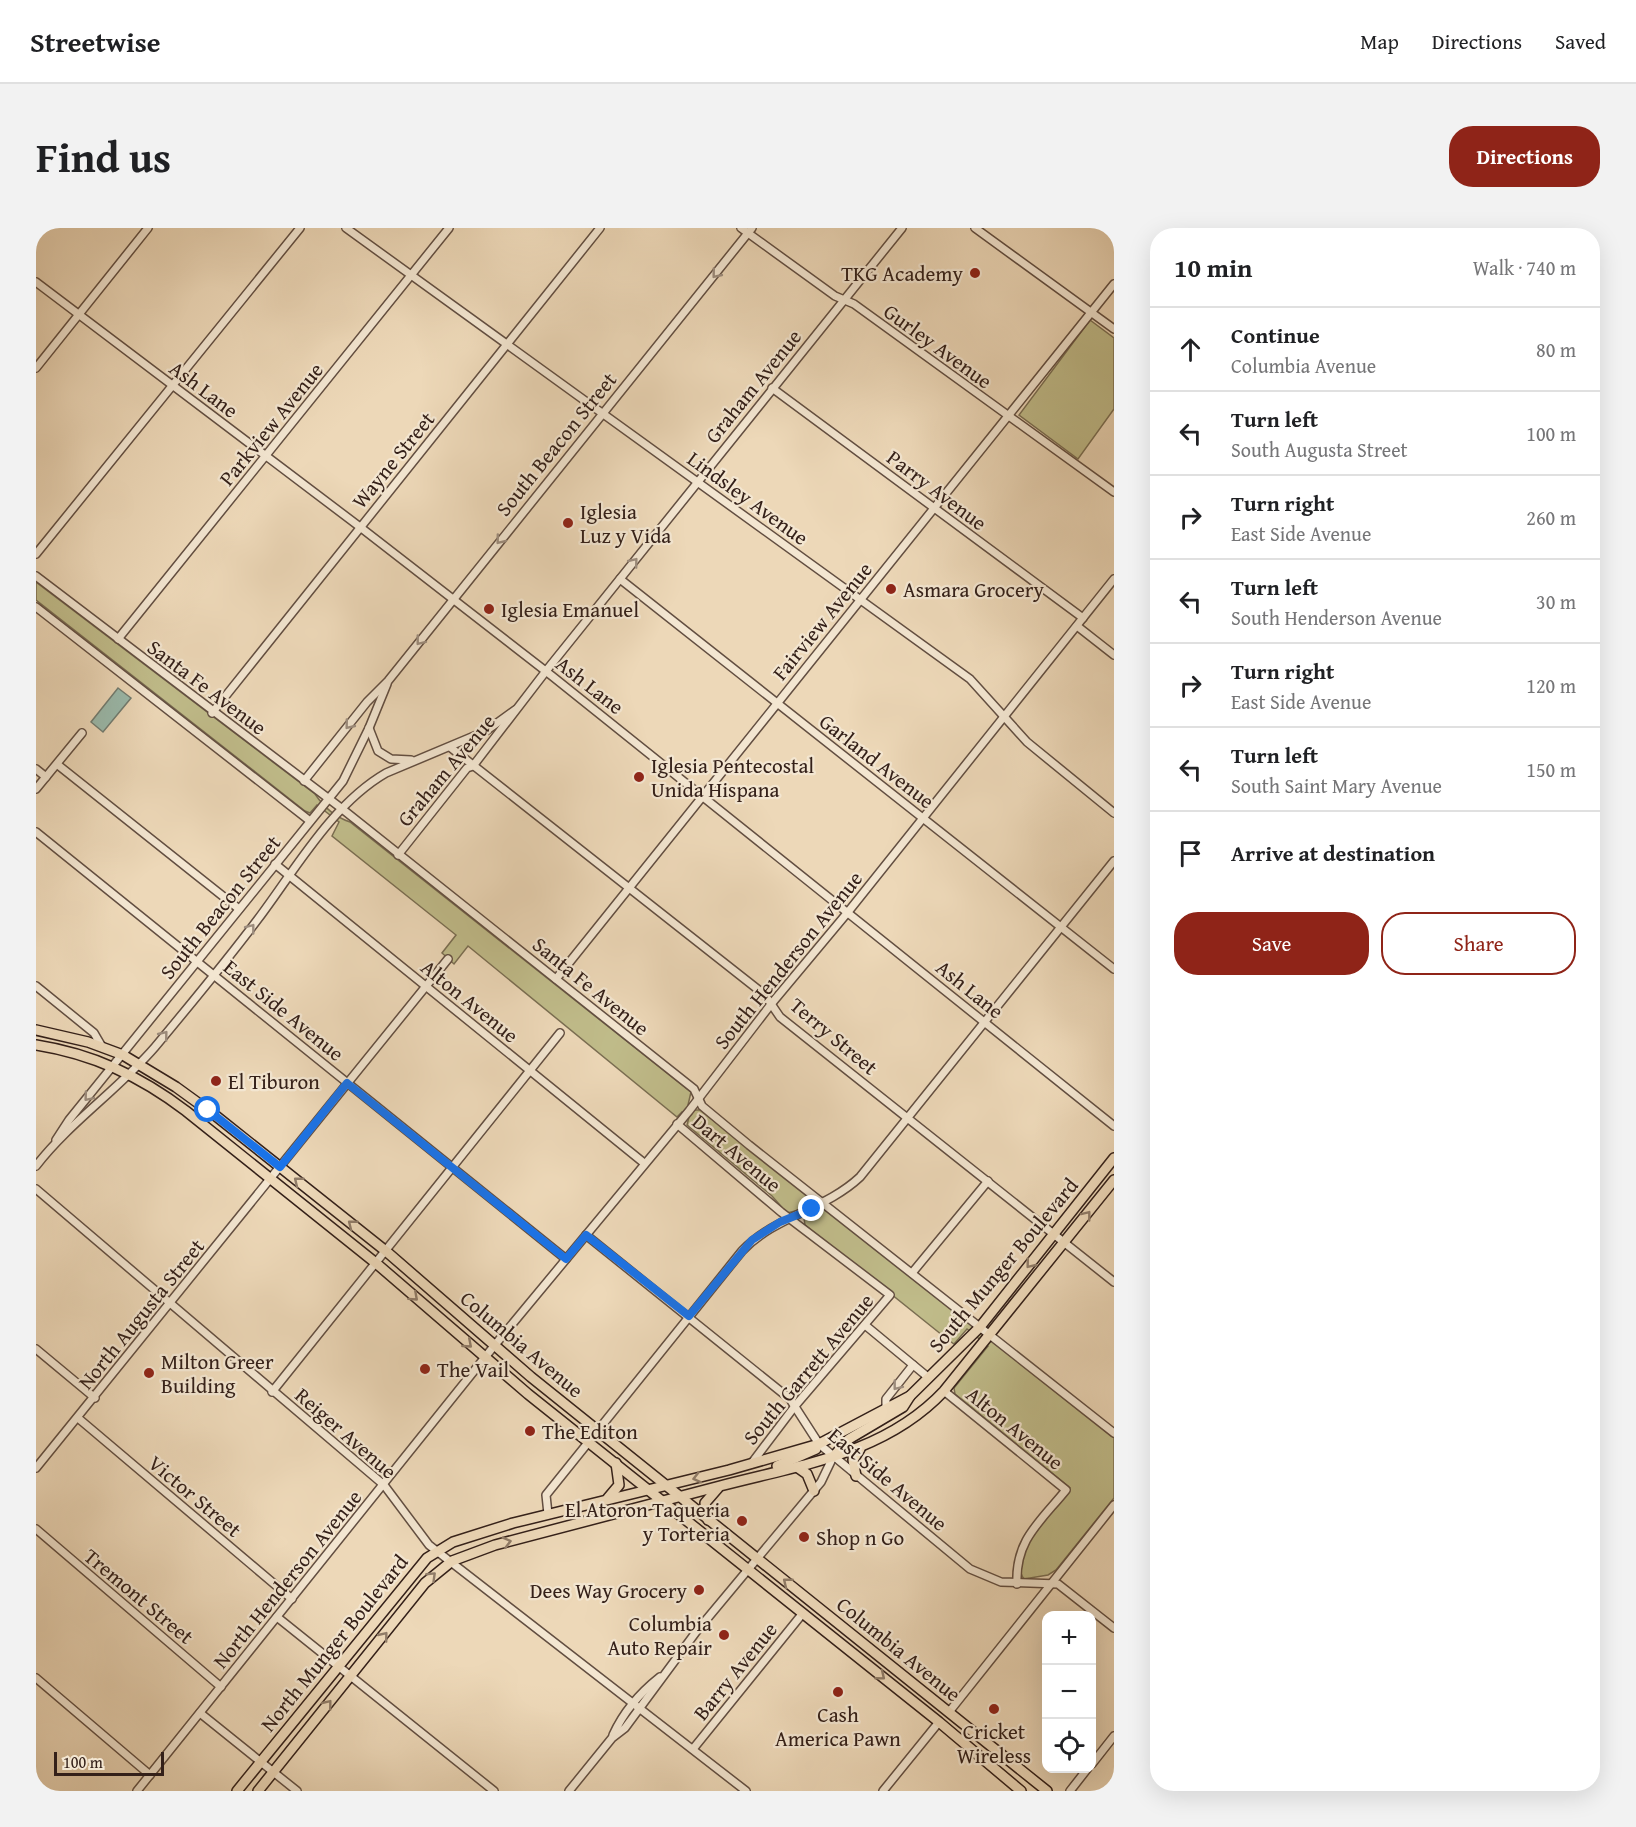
<!DOCTYPE html>
<html lang="en">
<head>
<meta charset="utf-8">
<style>
  body { margin:0; font-family:"Gentium Book Plus",serif; background:#f2f2f2; color:#202124 }
  .controls { position:absolute; right:18px; bottom:18px; display:grid; overflow:hidden; border-radius:12px; box-shadow:0 6px 24px #0002 }
  .controls button { width:54px; height:54px; display:grid; place-items:center; padding:0; border:0; border-bottom:2px solid #e0e0e0; background:#fff; color:#202124; font:30px sans-serif }
  .scale { position:absolute; left:18px; bottom:15px; width:110px; box-sizing:border-box; padding-left:6px; border:3px solid #342019; border-top:0; font-size:16px; line-height:21px; white-space:nowrap; color:#342019; -webkit-text-stroke:4px #f3e6d1; paint-order:stroke }
  .stop { position:absolute; width:18px; height:18px; margin:-14px; border:4px solid #1a73e8; border-radius:50%; background:#fff }
  .stop.end { background:#1a73e8; border-color:#fff; box-shadow:0 2px 6px #0008 }
  .list { margin:0; padding:0; list-style:none }
  h2 { display:flex; justify-content:space-between; align-items:center; height:78px; margin:0; padding:0 24px; font-size:26px }
  h2 small { font-size:20px; font-weight:400; color:#757577 }
  .list li { display:grid; grid-template-columns:39px 1fr auto; gap:18px; align-items:center; box-sizing:border-box; height:84px; padding:0 24px; border-top:2px solid #e0e0e0 }
  .list b { display:block; font-size:22px; white-space:nowrap }
  .list p { margin:0; font-size:20px; white-space:nowrap; color:#757577 }
  .list em { font-size:20px; font-style:normal; color:#757577 }
  .actions { display:flex; gap:12px; padding:18px 24px }
  .actions a { flex:1; padding:14px 0; border:2px solid #8f2418; border-radius:24px; text-align:center; font-size:21px; color:#8f2418 }
  .actions .main { background:#8f2418; color:#fff }
  .icon { flex:none; width:33px; height:33px; fill:none; stroke:currentColor; stroke-width:2; stroke-linecap:round; stroke-linejoin:round }
  .map { position:relative; flex:none; width:1078px; height:1563px; overflow:hidden; border-radius:24px }
  header { display:flex; align-items:center; gap:36px; box-sizing:border-box; height:84px; padding:0 30px; background:#fff; border-bottom:2px solid #e0e0e0 }
  header strong { font-size:28px }
  nav { display:flex; gap:33px; margin-inline-start:auto; font-size:21px }
  .intro { display:flex; align-items:center; justify-content:space-between; box-sizing:border-box; height:144px; padding:0 36px }
  h1 { margin:0; font-size:42px }
  .button { padding:15px 27px; border-radius:24px; background:#8f2418; color:#fff; font-size:21px; font-weight:700 }
  main { display:flex; gap:36px; padding:0 36px }
  aside { flex:1; background:#fff; border-radius:24px; box-shadow:0 6px 24px #0002 }
  .map>svg:first-child { display:block }
  .green { fill:#c0bc8a; stroke:#7a6e52; stroke-width:1.5 }
  .water { fill:#9abaac; stroke:#717c71; stroke-width:1.5 }
  .lines { fill:none; stroke-linecap:round; stroke-linejoin:round }
  .minor-casing { stroke:#624e41; stroke-width:10 }
  .major-casing { stroke:#342019; stroke-width:12 }
  .minor { stroke:#f3e6d1; stroke-width:7 }
  .major { stroke:#edd8b8; stroke-width:9 }
  .oneway { stroke:#9d8d7e }
  .oneway2 { stroke:#907c68 }
  .route { stroke:#1a73e8; stroke-width:8 }
  .poi-dot { fill:#8f2418; stroke:#f3e6d1; stroke-width:2 }
  .labels { text-anchor:middle; dominant-baseline:central; stroke-width:4.5; stroke-linejoin:round; paint-order:stroke }
  .poi-label { font-size:21px; fill:#342019; stroke:#f3e6d1; text-anchor:start }
  .street-label { font-size:21px; fill:#342019; stroke:#f3e6d1 }
</style>
</head>
<body>
<header>
<strong>Streetwise</strong>
<nav><a>Map</a><a>Directions</a><a>Saved</a></nav>
</header>
<div class="intro"><h1>Find us</h1><a class="button">Directions</a></div>
<main>
<div class="map">
<svg width="1078" height="1563" viewBox="0 0 1078 1563">
  <rect width="100%" height="100%" fill="#edd8b8"/>
  <filter id="stains"><feTurbulence type="fractalNoise" baseFrequency=".00333" numOctaves="4"/><feColorMatrix values="0 0 0 0 .2 0 0 0 0 .09 0 0 0 0 .02 0 0 0 .5 -.17"/></filter>
  <radialGradient id="worn" r=".72"><stop offset=".6" stop-color="#630" stop-opacity="0"/><stop offset="1" stop-color="#630" stop-opacity=".3"/></radialGradient>
  <g class="green">
    <path d="M1054,92L1078,110V181L1042,231L983,187Z"/>
    <path d="M0,354L279,566C287,578 299,589 314,594L655,864L652,877L659,882H664L775,969V976L783,982L787,980L1078,1210V1270L1020,1342L1012,1347L988,1351C970,1329 1021,1278 1034,1260L919,1166L918,1160L952,1118L931,1101L918,1116L911,1111L769,997L768,990L774,986L767,981L751,985L736,968L651,897L653,889L646,884L641,889L432,718L418,736L406,725L420,707L296,608L303,594L281,577L274,585L269,583L0,372Z"/>
  </g>
  <path class="water" d="M82,460L95,470L67,504L55,494Z"/>
  <g class="lines">
    <defs>
      <g id="minor">
        <path d="M310,0L934,451L991,514L1078,585"/>
        <path d="M705,0L799,68L818,76L1078,264"/>
        <path d="M939,0L1078,101"/>
        <path d="M0,54L324,299L516,448L1078,898"/>
        <path d="M0,140L112,0"/>
        <path d="M736,160L1047,390"/>
        <path d="M0,326L264,0"/>
        <path d="M0,348L305,580L658,861L666,878L713,917L1078,1205"/>
        <path d="M584,351L1078,741"/>
        <path d="M0,379L274,593"/>
        <path d="M1041,398L1078,427"/>
        <path d="M82,411L413,0"/>
        <path d="M176,485L564,0"/>
        <path d="M333,500L342,523L355,531L375,532"/>
        <path d="M414,519L729,767L744,789L1078,1054"/>
        <path d="M22,537L203,681"/>
        <path d="M0,541L10,549"/>
        <path d="M268,553L331,474L352,453L716,0"/>
        <path d="M0,561L46,505"/>
        <path d="M0,604L530,1031"/>
        <path d="M362,627L431,540L437,538L510,443L866,0"/>
        <path d="M239,636L608,935"/>
        <path d="M520,751L1078,56"/>
        <path d="M0,758L58,805L65,817"/>
        <path d="M641,896L745,984L854,1067L759,1178L715,1236"/>
        <path d="M20,912L33,892L307,553L333,500L351,456"/>
        <path d="M0,938C34,894 82,862 119,819C154,777 189,735 222,691C259,642 296,576 350,545L450,503L479,482"/>
        <path d="M0,961L348,1257L393,1317L710,1563"/>
        <path d="M550,1007L754,1171L783,1216L934,1341L965,1354L1022,1356L1078,1400"/>
        <path d="M876,1045L952,953"/>
        <path d="M829,1097L893,1150"/>
        <path d="M0,1121L59,1170"/>
        <path d="M908,1163L1030,1262C1004,1294 979,1312 981,1356"/>
        <path d="M236,1164L524,805"/>
        <path d="M850,1181V1171L877,1137"/>
        <path d="M42,1190L256,1371"/>
        <path d="M0,1240L412,731"/>
        <path d="M512,1286L510,1267L706,1023C739,988 789,982 824,949L1078,633"/>
        <path d="M0,1301L185,1459"/>
        <path d="M241,1389L458,1563"/>
        <path d="M0,1450L114,1547"/>
        <path d="M913,1484L1078,1277"/>
        <path d="M164,1485L261,1563"/>
        <path d="M577,1507C587,1485 605,1464 624,1449"/>
        <path d="M657,1521L767,1385"/>
        <path d="M1056,1536L1078,1508"/>
        <path d="M101,1563L458,1118L653,883L736,775L812,684L1078,351"/>
        <path d="M533,1563L576,1510L589,1500L660,1404L785,1254L797,1229"/>
        <path d="M847,1563L903,1494"/>
        <path d="M1034,1563L1052,1540"/>
      </g>
      <g id="major">
        <path d="M0,802L52,814L87,827L140,859L180,888L351,1024L495,1149L1011,1563"/>
        <path d="M0,817C57,826 104,848 150,883L341,1036L492,1166L903,1494L985,1563"/>
        <path d="M797,1229L813,1211L867,1179L874,1168"/>
        <path d="M741,1238L780,1221"/>
        <path d="M761,1239L771,1246L778,1263"/>
        <path d="M820,1248L817,1232L824,1221"/>
        <path d="M572,1270L583,1257L580,1235"/>
        <path d="M672,1292L669,1275L682,1260"/>
        <path d="M201,1563L391,1330L417,1314L477,1295L693,1242L783,1216L874,1168L944,1099L1078,930"/>
        <path d="M222,1563L389,1355L416,1333L459,1317C534,1297 609,1277 684,1258C764,1237 849,1226 908,1163L1078,952"/>
      </g>
    </defs>
    <use href="#minor" class="minor-casing"/>
    <use href="#major" class="major-casing"/>
    <use href="#minor" class="minor"/>
    <use href="#major" class="major"/>
  </g>
  <defs><path id="oneway-chevron" d="M-2-3.5L2.5 0L-2 3.5" fill="none" stroke-width="1.6" stroke-linecap="round" stroke-linejoin="round" transform="scale(1.5)"/></defs>
  <g class="oneway">
    <use href="#oneway-chevron" transform="translate(680 46) rotate(129)"/>
    <use href="#oneway-chevron" transform="translate(464 312) rotate(129)"/>
    <use href="#oneway-chevron" transform="translate(598 334) rotate(-51)"/>
    <use href="#oneway-chevron" transform="translate(384 413) rotate(128)"/>
    <use href="#oneway-chevron" transform="translate(313 497) rotate(129)"/>
    <use href="#oneway-chevron" transform="translate(215 700) rotate(-52)"/>
    <use href="#oneway-chevron" transform="translate(128 807) rotate(-51)"/>
    <use href="#oneway-chevron" transform="translate(52 869) rotate(130)"/>
    <use href="#oneway-chevron" transform="translate(861 1158) rotate(128)"/>
  </g>
  <g class="oneway2">
    <use href="#oneway-chevron" transform="translate(262 953) rotate(-141)"/>
    <use href="#oneway-chevron" transform="translate(1051 987) rotate(-52)"/>
    <use href="#oneway-chevron" transform="translate(316 996) rotate(-142)"/>
    <use href="#oneway-chevron" transform="translate(994 1036) rotate(129)"/>
    <use href="#oneway-chevron" transform="translate(378 1069) rotate(42)"/>
    <use href="#oneway-chevron" transform="translate(432 1116) rotate(41)"/>
    <use href="#oneway-chevron" transform="translate(661 1250) rotate(166)"/>
    <use href="#oneway-chevron" transform="translate(471 1314) rotate(-15)"/>
    <use href="#oneway-chevron" transform="translate(396 1348) rotate(-44)"/>
    <use href="#oneway-chevron" transform="translate(751 1354) rotate(-141)"/>
    <use href="#oneway-chevron" transform="translate(348 1408) rotate(-51)"/>
    <use href="#oneway-chevron" transform="translate(845 1448) rotate(39)"/>
    <use href="#oneway-chevron" transform="translate(292 1476) rotate(-51)"/>
  </g>
  <g class="lines">
    <path class="route" d="M172,882L244,939L311,855L530,1031L550,1007L653,1088L716,1012L744,994L776,981"/>
  </g>
  <g class="poi-dot">
    <circle cx="939" cy="45" r="6"/>
    <circle cx="532" cy="295" r="6"/>
    <circle cx="855" cy="361" r="6"/>
    <circle cx="453" cy="381" r="6"/>
    <circle cx="603" cy="549" r="6"/>
    <circle cx="180" cy="853" r="6"/>
    <circle cx="389" cy="1141" r="6"/>
    <circle cx="113" cy="1145" r="6"/>
    <circle cx="494" cy="1203" r="6"/>
    <circle cx="706" cy="1293" r="6"/>
    <circle cx="768" cy="1309" r="6"/>
    <circle cx="663" cy="1362" r="6"/>
    <circle cx="688" cy="1407" r="6"/>
    <circle cx="802" cy="1464" r="6"/>
    <circle cx="958" cy="1481" r="6"/>
  </g>
  <g class="labels">
    <g class="poi-label">
      <text x="927" y="45" text-anchor="end">TKG Academy</text>
      <text x="544" y="283">Iglesia<tspan x="544" dy="24">Luz y Vida</tspan></text>
      <text x="867" y="361">Asmara Grocery</text>
      <text x="465" y="381">Iglesia Emanuel</text>
      <text x="615" y="537">Iglesia Pentecostal<tspan x="615" dy="24">Unida Hispana</tspan></text>
      <text x="192" y="853">El Tiburon</text>
      <text x="125" y="1133">Milton Greer<tspan x="125" dy="24">Building</tspan></text>
      <text x="401" y="1141">The Vail</text>
      <text x="506" y="1203">The Editon</text>
      <text x="694" y="1281" text-anchor="end">El Atoron Taqueria<tspan x="694" dy="24">y Torteria</tspan></text>
      <text x="780" y="1309">Shop n Go</text>
      <text x="651" y="1362" text-anchor="end">Dees Way Grocery</text>
      <text x="676" y="1395" text-anchor="end">Columbia<tspan x="676" dy="24">Auto Repair</tspan></text>
      <text x="802" y="1486" text-anchor="middle">Cash<tspan x="802" dy="24">America Pawn</tspan></text>
      <text x="958" y="1503" text-anchor="middle">Cricket<tspan x="958" dy="24">Wireless</tspan></text>
    </g>
    <g class="street-label">
      <text transform="translate(902 118) rotate(36)">Gurley Avenue</text>
      <text transform="translate(717 158) rotate(-51)">Graham Avenue</text>
      <text transform="translate(168 161) rotate(37)">Ash Lane</text>
      <text transform="translate(235 196) rotate(-51)">Parkview Avenue</text>
      <text transform="translate(520 216) rotate(-51)">South Beacon Street</text>
      <text transform="translate(357 232) rotate(-51)">Wayne Street</text>
      <text transform="translate(901 262) rotate(37)">Parry Avenue</text>
      <text transform="translate(712 270) rotate(36)">Lindsley Avenue</text>
      <text transform="translate(786 393) rotate(-51)">Fairview Avenue</text>
      <text transform="translate(554 457) rotate(38)">Ash Lane</text>
      <text transform="translate(171 459) rotate(37)">Santa Fe Avenue</text>
      <text transform="translate(841 533) rotate(38)">Garland Avenue</text>
      <text transform="translate(410 542) rotate(-50)">Graham Avenue</text>
      <text transform="translate(184 679) rotate(-51)">South Beacon Street</text>
      <text transform="translate(752 732) rotate(-51)">South Henderson Avenue</text>
      <text transform="translate(555 758) rotate(39)">Santa Fe Avenue</text>
      <text transform="translate(934 761) rotate(39)">Ash Lane</text>
      <text transform="translate(434 773) rotate(39)">Alton Avenue</text>
      <text transform="translate(248 782) rotate(39)">East Side Avenue</text>
      <text transform="translate(798 808) rotate(40)">Terry Street</text>
      <text transform="translate(701 925) rotate(40)">Dart Avenue</text>
      <text transform="translate(967 1037) rotate(-50)">South Munger Boulevard</text>
      <text transform="translate(105 1086) rotate(-51)">North Augusta Street</text>
      <text transform="translate(486 1116) rotate(40)">Columbia Avenue</text>
      <text transform="translate(772 1141) rotate(-50)">South Garrett Avenue</text>
      <text transform="translate(979 1200) rotate(39)">Alton Avenue</text>
      <text transform="translate(310 1205) rotate(41)">Reiger Avenue</text>
      <text transform="translate(852 1251) rotate(40)">East Side Avenue</text>
      <text transform="translate(159 1268) rotate(40)">Victor Street</text>
      <text transform="translate(251 1351) rotate(-51)">North Henderson Avenue</text>
      <text transform="translate(103 1368) rotate(40)">Tremont Street</text>
      <text transform="translate(298 1415) rotate(-51)">North Munger Boulevard</text>
      <text transform="translate(863 1421) rotate(39)">Columbia Avenue</text>
      <text transform="translate(699 1443) rotate(-51)">Barry Avenue</text>
    </g>
  </g>
  <rect width="100%" height="100%" filter="url(#stains)"/>
  <rect width="100%" height="100%" fill="url(#worn)"/>
</svg>
<div class="controls">
<button>+</button>
<button>−</button>
<button><svg class="icon" aria-label="locate" viewBox="0 0 24 24"><circle cx="12" cy="12" r="6"/><path d="M12 2v4M12 18v4M2 12h4M18 12h4"/></svg></button>
</div>
<div class="scale">100 m</div>
<div class="stop" style="left:172px;top:882px"></div>
<div class="stop end" style="left:776px;top:981px"></div>
</div>
<aside>
<h2>10 min<small>Walk · 740 m</small></h2>
<ul class="list">
<li><svg class="icon" aria-label="ahead" viewBox="0 0 24 24"><path d="M12 20V5M6 11l6-6 6 6"/></svg><div><b>Continue</b><p>Columbia Avenue</p></div><em>80 m</em></li>
<li><svg class="icon" aria-label="left" viewBox="0 0 24 24"><path d="M17 20v-9H6M10 6l-5 5 5 5"/></svg><div><b>Turn left</b><p>South Augusta Street</p></div><em>100 m</em></li>
<li><svg class="icon" aria-label="right" viewBox="0 0 24 24"><path d="M7 20v-9h11M14 6l5 5-5 5"/></svg><div><b>Turn right</b><p>East Side Avenue</p></div><em>260 m</em></li>
<li><svg class="icon" aria-label="left" viewBox="0 0 24 24"><path d="M17 20v-9H6M10 6l-5 5 5 5"/></svg><div><b>Turn left</b><p>South Henderson Avenue</p></div><em>30 m</em></li>
<li><svg class="icon" aria-label="right" viewBox="0 0 24 24"><path d="M7 20v-9h11M14 6l5 5-5 5"/></svg><div><b>Turn right</b><p>East Side Avenue</p></div><em>120 m</em></li>
<li><svg class="icon" aria-label="left" viewBox="0 0 24 24"><path d="M17 20v-9H6M10 6l-5 5 5 5"/></svg><div><b>Turn left</b><p>South Saint Mary Avenue</p></div><em>150 m</em></li>
<li><svg class="icon" aria-label="arrive" viewBox="0 0 24 24"><path d="M6 21V4h12l-3 4 3 4H6"/></svg><div><b>Arrive at destination</b></div></li>
</ul>
<div class="actions"><a class="main">Save</a><a>Share</a></div>
</aside>
</main>
</body>
</html>
